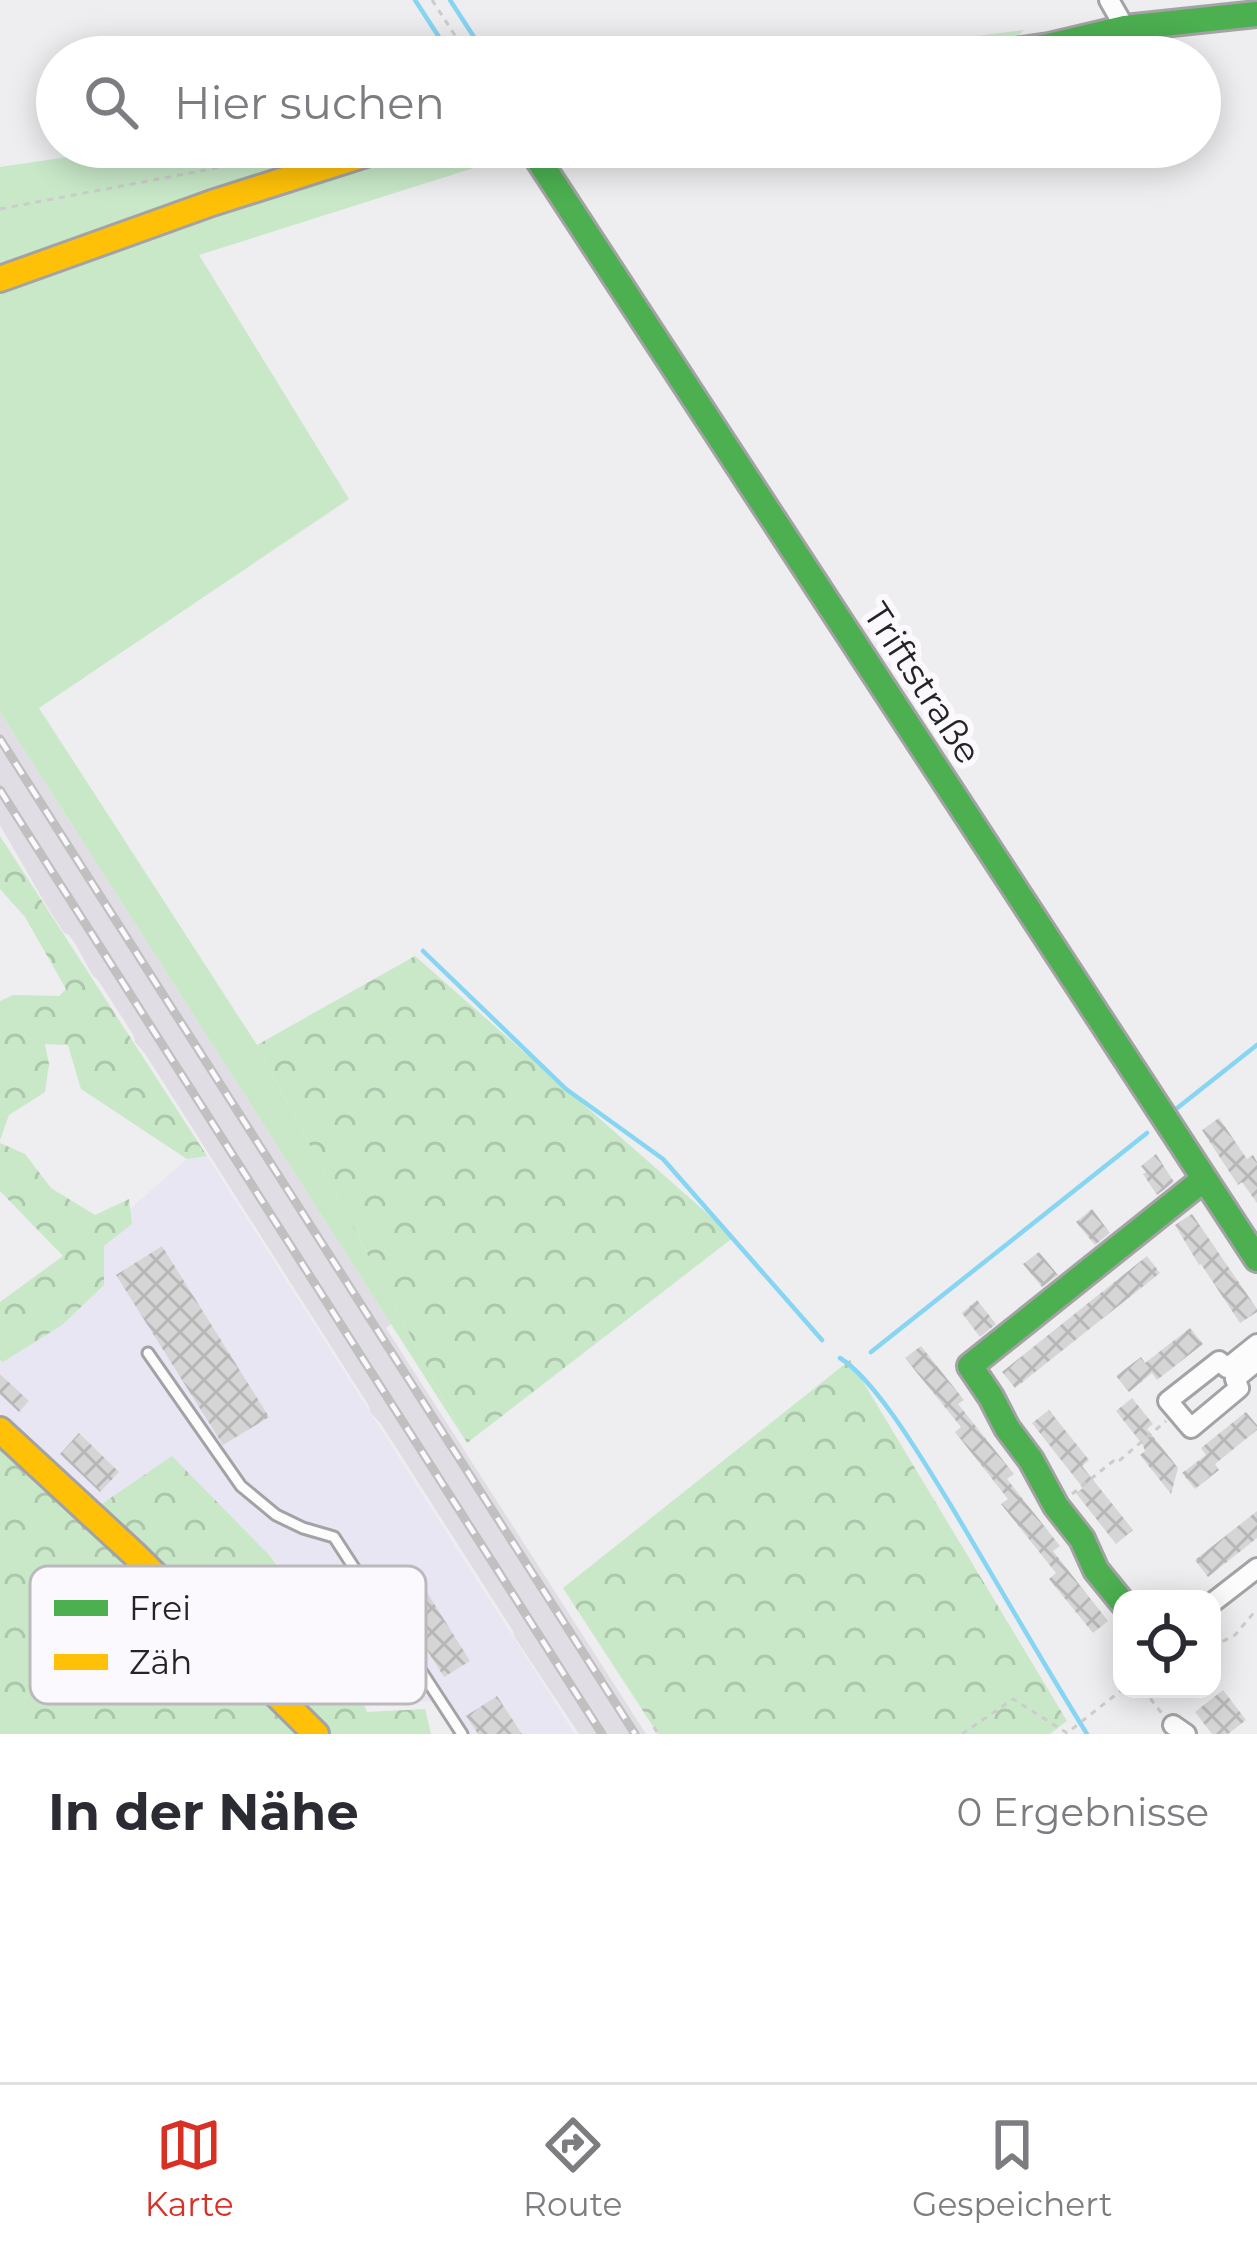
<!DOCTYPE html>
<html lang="de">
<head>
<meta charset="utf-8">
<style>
  body { margin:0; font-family:Montserrat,sans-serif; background:#f7f7f7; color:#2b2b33 }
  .controls { position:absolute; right:36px; bottom:36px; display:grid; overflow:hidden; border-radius:24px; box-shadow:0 6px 30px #0003 }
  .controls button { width:108px; height:108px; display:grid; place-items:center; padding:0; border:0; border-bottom:3px solid #e1e1e2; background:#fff; color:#2b2b33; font:60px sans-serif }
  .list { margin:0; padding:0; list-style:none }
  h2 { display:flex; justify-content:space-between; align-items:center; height:156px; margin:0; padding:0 48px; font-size:51px }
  h2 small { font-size:39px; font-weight:400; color:#7c7c81 }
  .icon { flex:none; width:66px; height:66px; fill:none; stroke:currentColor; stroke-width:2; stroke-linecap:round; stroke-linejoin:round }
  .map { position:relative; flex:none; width:1257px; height:1734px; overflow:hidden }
  .search { position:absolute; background:#fff; box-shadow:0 6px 30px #0003; left:36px; right:36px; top:36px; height:132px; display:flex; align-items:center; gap:30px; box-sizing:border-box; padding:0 42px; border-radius:66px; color:#7c7c81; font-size:45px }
  .sheet { height:348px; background:#fff }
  nav { display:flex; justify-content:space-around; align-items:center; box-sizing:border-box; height:168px; border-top:3px solid #e1e1e2; background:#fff; font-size:33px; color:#7c7c81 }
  nav a { display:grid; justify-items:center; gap:6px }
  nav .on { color:#d93025 }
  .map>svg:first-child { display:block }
  .commercial { fill:#e9e6f3 }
  .built { fill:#e1dde4 }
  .grass { fill:#c8e8c8 }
  .forest { fill:url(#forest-crowns) }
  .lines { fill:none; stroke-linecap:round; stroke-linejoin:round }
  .stream { stroke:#86d5f3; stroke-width:4.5 }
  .building { fill:url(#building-cross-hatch) }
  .lane-casing { stroke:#a3a2a4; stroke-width:15 }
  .street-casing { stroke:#a3a2a4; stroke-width:24 }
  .fast-casing { stroke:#a3a2a4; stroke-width:30 }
  .slow-casing { stroke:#a3a2a4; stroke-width:30 }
  .path { stroke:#ccc; stroke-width:3; stroke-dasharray:6 6; stroke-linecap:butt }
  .lane { stroke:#fcfcfd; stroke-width:9 }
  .street { stroke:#fcfcfd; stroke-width:18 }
  .fast { stroke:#4caf50; stroke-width:24 }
  .slow { stroke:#ffc107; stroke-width:24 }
  .rail-casing { stroke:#c1c0c1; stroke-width:9 }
  .rail { stroke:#fcf9fe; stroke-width:4.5; stroke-dasharray:14; stroke-linecap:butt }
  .labels { text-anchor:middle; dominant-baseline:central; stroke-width:12; stroke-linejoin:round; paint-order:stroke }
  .street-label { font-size:36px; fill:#252425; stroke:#fcf9fe }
  .key { fill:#fcf9fe; stroke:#bcb9bd; stroke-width:3 }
  .key-label { font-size:33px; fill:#252425 }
</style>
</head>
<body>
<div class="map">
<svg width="1257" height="1734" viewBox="0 0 1257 1734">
  <defs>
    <pattern id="forest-crowns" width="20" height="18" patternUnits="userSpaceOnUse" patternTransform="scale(3)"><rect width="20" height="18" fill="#c8e8c8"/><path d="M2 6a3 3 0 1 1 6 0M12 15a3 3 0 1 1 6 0" fill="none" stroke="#acc7ac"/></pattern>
    <pattern id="building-cross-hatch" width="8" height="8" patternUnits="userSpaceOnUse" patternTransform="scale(3)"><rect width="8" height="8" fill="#d6d5d6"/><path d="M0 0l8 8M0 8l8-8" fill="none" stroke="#b8b7b8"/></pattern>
  </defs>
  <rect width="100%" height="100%" fill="#eeedef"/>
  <path class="commercial" d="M207,1156L575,1734H460L437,1703L395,1698L350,1665L271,1556L93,1510L0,1423V1347L97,1238L187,1159Z"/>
  <path class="built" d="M0,712L391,1324L386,1328L646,1734H579L514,1636L513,1631L381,1424L370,1412L369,1406L146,1055L135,1042L134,1036L98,980L93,976L76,945L69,935L64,933L45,903L0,825Z"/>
  <g class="grass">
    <path d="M1024,30L1000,57H807Z"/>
    <path d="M136,147H540L199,255L349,499L39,708L257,1045L467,1443L0,712V167Z"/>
  </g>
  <g class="forest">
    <path d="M0,836L207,1156L187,1159L81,1089L68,1045L45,1044L49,1064L45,1092L9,1115L0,1140V1001L13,995L59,996L66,989L25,917L0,889Z"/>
    <path d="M415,956L734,1237L467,1443L257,1045Z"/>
    <path d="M0,1143L25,1154L51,1188L95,1215L129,1199L132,1224L104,1246V1285L62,1325L3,1362L0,1360V1302L63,1256L0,1191Z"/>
    <path d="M850,1360L1067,1721L1050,1734H658L563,1588Z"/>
    <path d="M0,1439L87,1514L172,1456L271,1557L350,1668L367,1712L425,1709L431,1734H0Z"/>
  </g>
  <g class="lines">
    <g class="stream">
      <path d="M415,0L450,54"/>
      <path d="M450,0L487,57"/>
      <path d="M423,951L566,1089L663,1159L822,1340"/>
      <path d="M1176,1109L1257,1045"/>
      <path d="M871,1352L1147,1133"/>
      <path d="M840,1358C878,1382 925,1464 950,1504C996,1581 1040,1658 1087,1734"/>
    </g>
  </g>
  <g class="building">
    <path d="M1219,1118L1247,1159L1253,1155L1257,1162V1203L1242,1182L1238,1185L1202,1130Z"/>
    <path d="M1156,1154L1174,1182L1157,1195L1143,1174L1146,1172L1141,1166Z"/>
    <path d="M1092,1209L1110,1233L1095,1245L1076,1222Z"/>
    <path d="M1192,1214L1257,1309V1312L1240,1323L1201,1264L1199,1265L1175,1225Z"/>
    <path d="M162,1246L269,1417L223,1445L116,1275Z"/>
    <path d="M1039,1252L1058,1275L1042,1287L1023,1264Z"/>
    <path d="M1147,1256L1160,1273L1015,1388L1002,1372Z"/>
    <path d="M977,1300L996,1324L980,1337L962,1313Z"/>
    <path d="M1190,1328L1203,1344L1157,1380L1152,1373L1129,1392L1116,1376L1141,1357L1145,1363Z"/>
    <path d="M921,1346L964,1400L958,1404L1014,1474L1007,1479L1060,1546L1053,1551L1108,1621L1093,1633L1049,1579L1056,1573L1001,1504L1008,1499L955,1432L961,1427L905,1358Z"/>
    <path d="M0,1374L29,1401L19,1412L0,1394Z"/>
    <path d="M1132,1398L1153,1424L1147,1429L1178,1468L1171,1494L1140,1455L1145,1451L1143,1445L1116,1411Z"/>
    <path d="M1049,1410L1089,1460L1082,1466L1133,1530L1116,1544L1076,1493L1083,1488L1032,1423Z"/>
    <path d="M1246,1412L1257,1425V1430L1215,1464L1219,1470L1195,1489L1182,1473L1206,1455L1201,1448Z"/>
    <path d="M79,1433L119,1472L100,1492L60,1454Z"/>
    <path d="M1257,1511V1538L1208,1577L1195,1560Z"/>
    <path d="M413,1570L470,1661L444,1677L387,1587Z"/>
    <path d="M1223,1690L1246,1720L1228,1734H1212L1195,1712Z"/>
    <path d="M497,1696L522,1734H478L466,1716Z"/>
  </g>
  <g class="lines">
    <defs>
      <path id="lane" d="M148,1353L241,1486L276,1515L303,1528L334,1537L462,1734"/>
      <g id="street">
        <path d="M1109,0L1125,28"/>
        <path d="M1257,1344L1227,1368L1219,1361L1168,1401L1191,1428L1239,1388L1235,1379L1257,1361"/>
        <path d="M1212,1603L1257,1568"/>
        <path d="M1173,1725L1186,1734"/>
      </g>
      <g id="fast">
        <path d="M977,57L1049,46L1125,28L1257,14"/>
        <path d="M530,147L1257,1259"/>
        <path d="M1122,1602L1096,1570L1082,1539L1056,1506L1031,1460L1007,1428L991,1397L970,1366L1204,1179"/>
      </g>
      <g id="slow">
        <path d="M0,279L212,203L388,147"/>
        <path d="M0,1430L133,1553L316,1734"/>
      </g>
    </defs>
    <use href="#lane" class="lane-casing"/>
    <use href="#street" class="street-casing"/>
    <use href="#fast" class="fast-casing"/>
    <use href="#slow" class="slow-casing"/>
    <g class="path">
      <path d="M432,0L469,57"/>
      <path d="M902,57L960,50"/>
      <path d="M0,209L248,162L266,155L277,147"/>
      <path d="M1072,1494L1117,1458L1120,1460L1166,1421"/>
      <path d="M1212,1647L1235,1635L1257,1609"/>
      <path d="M1143,1689L1163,1715"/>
      <path d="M654,1727L658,1734"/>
      <path d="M962,1734L1013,1699L1067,1733L1123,1689"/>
    </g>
    <use href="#lane" class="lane"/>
    <use href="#street" class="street"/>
    <use href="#fast" class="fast"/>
    <use href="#slow" class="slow"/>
    <defs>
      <g id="rail">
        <path d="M0,739L635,1734"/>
        <path d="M0,790L602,1734"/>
      </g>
    </defs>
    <use href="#rail" class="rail-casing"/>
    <use href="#rail" class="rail"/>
  </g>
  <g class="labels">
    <g class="street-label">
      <text transform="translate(923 683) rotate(57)">Triftstraße</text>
    </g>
  </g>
  <rect x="30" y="1566" width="396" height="138" rx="18" class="key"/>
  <rect x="54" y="1600" width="54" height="16" fill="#4caf50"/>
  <rect x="54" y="1654" width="54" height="16" fill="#ffc107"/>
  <g class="key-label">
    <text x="129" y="1620">Frei</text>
    <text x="129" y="1674">Zäh</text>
  </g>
</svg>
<div class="controls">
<button><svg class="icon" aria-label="locate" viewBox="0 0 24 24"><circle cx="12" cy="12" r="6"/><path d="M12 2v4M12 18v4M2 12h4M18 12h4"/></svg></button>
</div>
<div class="search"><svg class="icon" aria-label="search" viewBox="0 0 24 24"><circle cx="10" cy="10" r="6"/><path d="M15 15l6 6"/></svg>Hier suchen</div>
</div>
<section class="sheet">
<h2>In der Nähe<small>0 Ergebnisse</small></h2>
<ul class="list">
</ul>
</section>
<nav>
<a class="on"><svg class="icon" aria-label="map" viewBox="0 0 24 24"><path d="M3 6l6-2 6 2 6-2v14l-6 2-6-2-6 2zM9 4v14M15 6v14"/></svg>Karte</a>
<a><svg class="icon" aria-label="directions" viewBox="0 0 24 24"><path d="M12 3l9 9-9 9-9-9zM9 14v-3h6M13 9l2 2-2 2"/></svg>Route</a>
<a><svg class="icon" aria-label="saved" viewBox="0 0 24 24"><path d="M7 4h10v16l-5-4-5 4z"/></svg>Gespeichert</a>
</nav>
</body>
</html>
